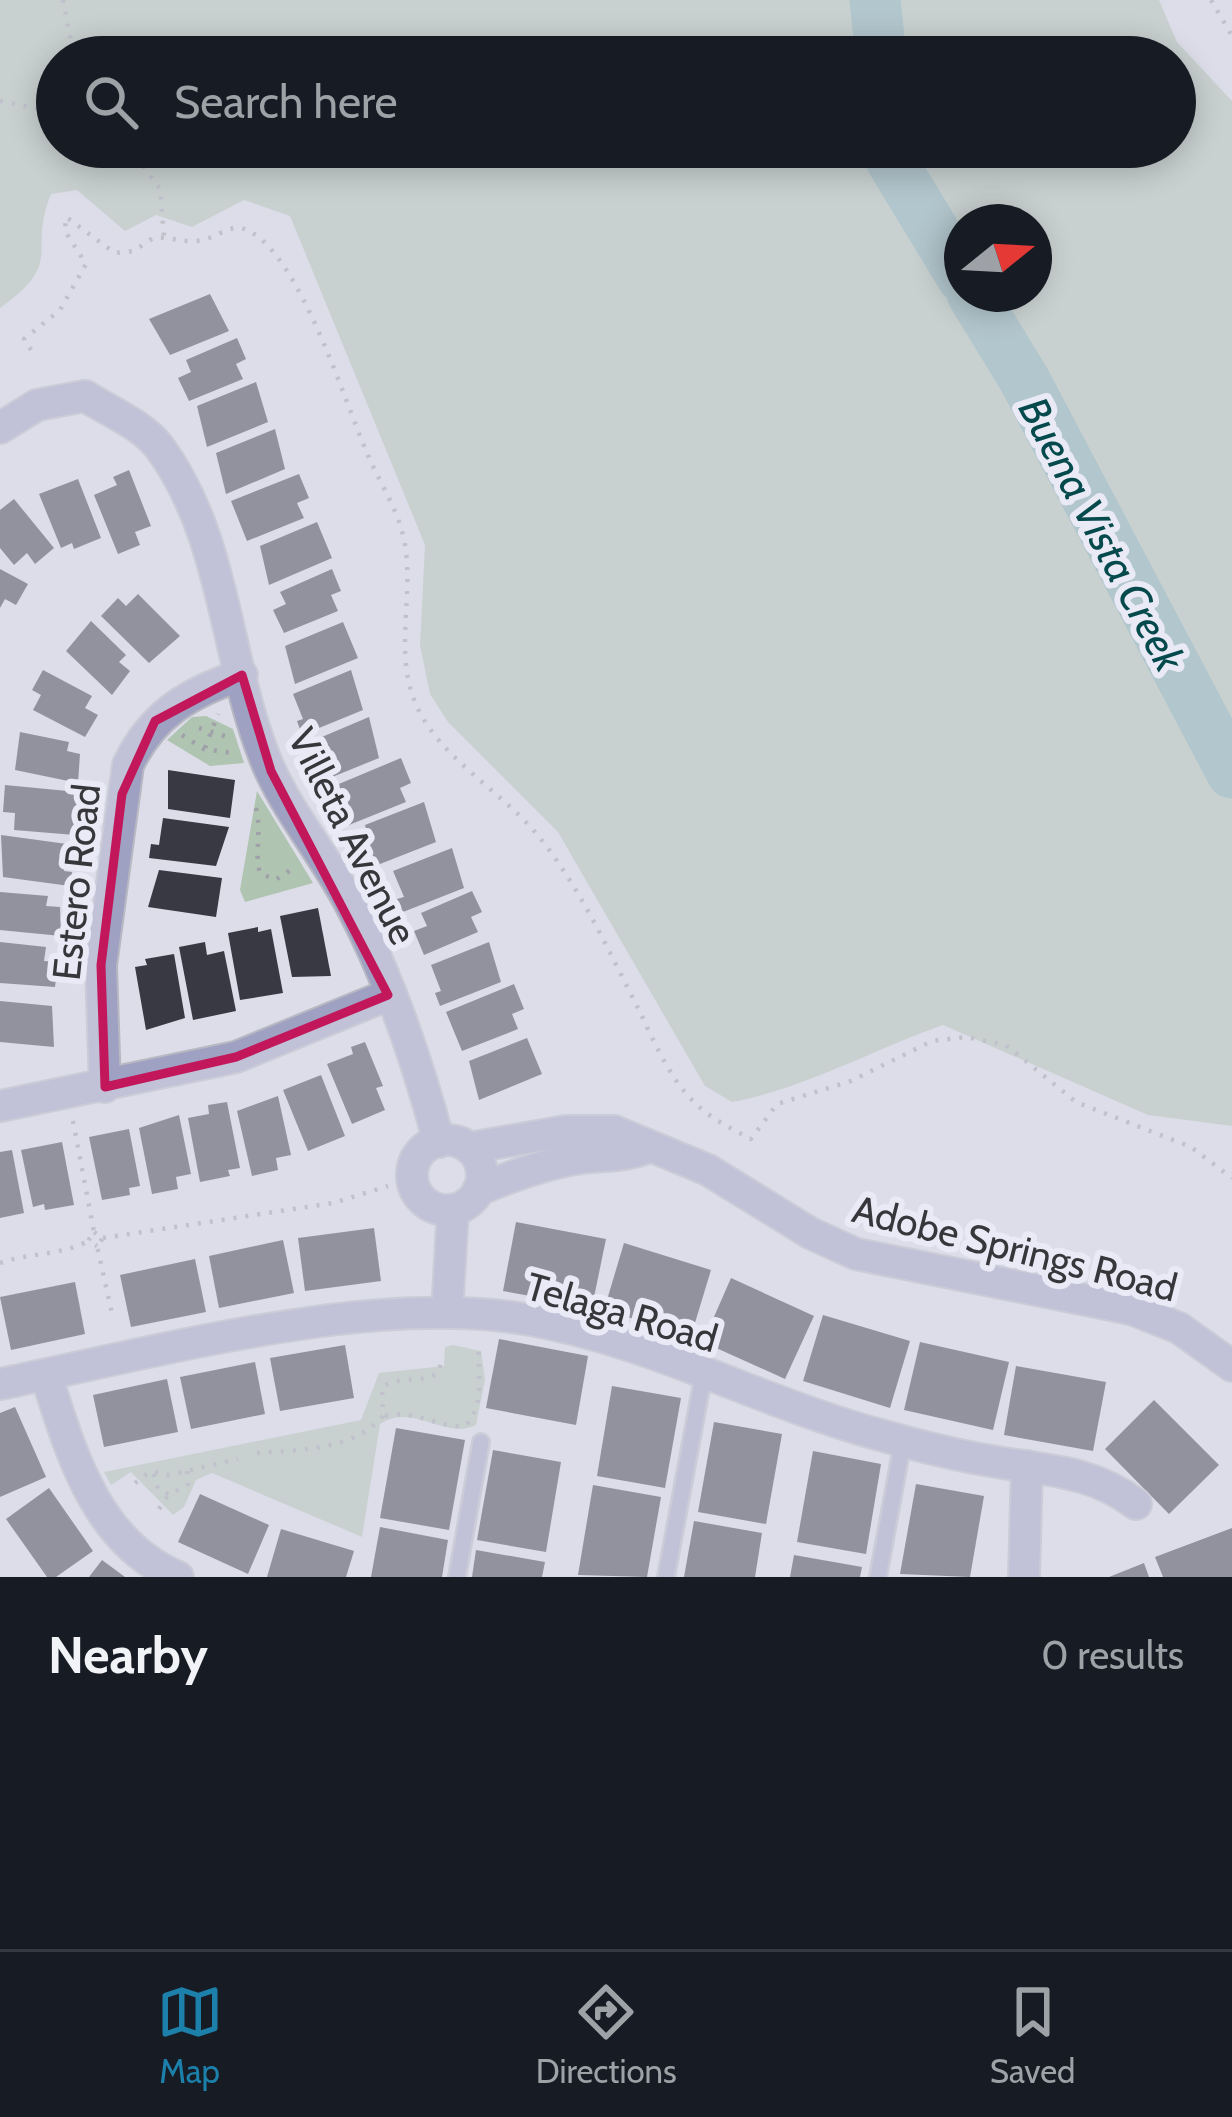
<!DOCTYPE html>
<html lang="en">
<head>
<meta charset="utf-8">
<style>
  body { margin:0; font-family:Cabin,sans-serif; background:#20242c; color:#f1f3f6 }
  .compass { position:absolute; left:944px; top:204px; width:108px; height:108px; border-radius:50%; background:#171b24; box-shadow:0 6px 30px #0003; rotate:72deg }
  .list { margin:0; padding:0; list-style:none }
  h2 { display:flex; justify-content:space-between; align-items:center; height:156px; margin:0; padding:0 48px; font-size:51px }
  h2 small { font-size:39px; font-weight:400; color:#9ea1a6 }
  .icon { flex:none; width:66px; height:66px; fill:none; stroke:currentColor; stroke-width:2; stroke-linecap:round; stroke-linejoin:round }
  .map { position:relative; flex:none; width:1232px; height:1577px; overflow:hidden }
  .search { position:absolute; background:#171b24; box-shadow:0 6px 30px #0003; left:36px; right:36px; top:36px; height:132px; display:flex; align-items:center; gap:30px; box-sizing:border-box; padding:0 42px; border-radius:66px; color:#9ea1a6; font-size:45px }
  .sheet { height:372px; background:#171b24 }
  nav { display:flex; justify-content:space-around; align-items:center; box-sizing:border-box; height:168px; border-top:3px solid #363941; background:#171b24; font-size:33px; color:#9ea1a6 }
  nav a { display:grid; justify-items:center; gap:6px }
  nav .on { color:#1c80ab }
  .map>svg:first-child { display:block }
  .green { fill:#afc4b1; fill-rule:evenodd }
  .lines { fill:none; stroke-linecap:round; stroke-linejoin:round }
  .river { stroke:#7fabab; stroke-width:51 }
  .building { fill:#393943 }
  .service-casing { stroke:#b8b8c3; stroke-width:20 }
  .minor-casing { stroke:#b8b8c3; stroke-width:34 }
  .tertiary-casing { stroke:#b8b8c3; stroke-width:34 }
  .path { stroke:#a0a0a9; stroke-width:4.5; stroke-dasharray:3 9; stroke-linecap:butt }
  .service { stroke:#9fa1c2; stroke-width:15 }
  .minor { stroke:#9fa1c2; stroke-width:30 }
  .tertiary { stroke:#9fa1c2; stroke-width:30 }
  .marked { fill:none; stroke:#c2185b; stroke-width:9; stroke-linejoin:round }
  .labels { text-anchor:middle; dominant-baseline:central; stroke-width:12; stroke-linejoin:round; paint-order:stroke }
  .street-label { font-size:39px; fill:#37373b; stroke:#eaeaf6 }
  .water-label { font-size:42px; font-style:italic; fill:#04494b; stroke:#eaeaf6 }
</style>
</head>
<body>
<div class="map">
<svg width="1232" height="1577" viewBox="0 0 1232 1577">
  <rect width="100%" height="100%" fill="#dddde9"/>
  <g class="green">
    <path d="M0,0H1159L1177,42L1232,101V1126L1148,1115L943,1025C872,1050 806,1088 732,1102L705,1086L558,832L448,722L430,694L420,645L425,545L290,216L244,200L192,227L156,215L125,231L77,190L51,194C27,252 66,261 0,308ZM57,57H1175V147H57ZM962,222H1034V294H962Z"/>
    <path d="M206,716L233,729L244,763L210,766L167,740L192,717Z"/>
    <path d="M257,791L313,883L245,902L240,890Z"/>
    <path d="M453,1345L481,1351L485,1380L476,1425C444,1441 414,1402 380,1424L362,1537L212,1473L196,1480L184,1507L173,1515L131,1472L111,1485L104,1472L361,1420L379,1373L444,1366L445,1347Z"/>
  </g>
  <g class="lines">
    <g class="river">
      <path d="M875,0L881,57"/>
      <path d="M890,147L891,160L962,277"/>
      <path d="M972,294L1024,379L1232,773"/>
    </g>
  </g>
  <g class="building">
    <path d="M210,294L229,331L170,355L149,319Z"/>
    <path d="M237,338L246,359L236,364L243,379L189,401L178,378L191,372L186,360Z"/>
    <path d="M256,382L268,422L207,447L197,406Z"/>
    <path d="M275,429L285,469L226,494L216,453Z"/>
    <path d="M129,470L151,526L135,532L140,545L118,554L94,495L117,485L113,477Z"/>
    <path d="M299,474L309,498L297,503L304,518L247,541L231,501Z"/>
    <path d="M78,479L101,538L74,549L72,543L61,548L39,494Z"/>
    <path d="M14,499L54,548L35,564L27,553L14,565L0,548V510Z"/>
    <path d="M317,522L332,558L269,585L260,546Z"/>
    <path d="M0,569L28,584L16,605L5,599L0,608Z"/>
    <path d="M332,569L341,591L331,595L338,611L284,633L273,610L286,604L280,592Z"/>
    <path d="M138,594L180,636L149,663L101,616L118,598L126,606Z"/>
    <path d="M91,621L126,655L119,662L130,671L112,695L66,651Z"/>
    <path d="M343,622L358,658L295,684L285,646Z"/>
    <path d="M43,670L92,696L85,708L98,715L85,737L33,710L41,695L32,690Z"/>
    <path d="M351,670L363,710L302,735L297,721L303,719L293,694Z"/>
    <path d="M369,717L379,758L320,782L310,742Z"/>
    <path d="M20,732L69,742L67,751L80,754L78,783L15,770Z"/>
    <path d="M401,758L411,783L400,788L406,802L349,825L334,786Z"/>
    <path d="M168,770L235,780L230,818L168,809Z"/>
    <path d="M5,785L78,792L75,835L14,830L15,813L3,812Z"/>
    <path d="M424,802L436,842L375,866L365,825Z"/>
    <path d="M163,818L229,827L216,866L149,858L151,844L159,845Z"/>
    <path d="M1,835L67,844L64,871L72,872L70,886L3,877Z"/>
    <path d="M452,848L464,888L403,912L397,899L404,897L393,871Z"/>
    <path d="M159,870L222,878L216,917L148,907Z"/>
    <path d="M472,891L482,912L471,917L478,932L424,955L414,931L427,926L421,913Z"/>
    <path d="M0,892L48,896L46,906L60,907L61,936L0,930Z"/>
    <path d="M318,908L331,976L292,977L280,916Z"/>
    <path d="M258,927V932L271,929L283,993L240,1000L228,933Z"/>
    <path d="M0,942L46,947L44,961L58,962L55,987L0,983Z"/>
    <path d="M205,942L207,955L224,951L236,1011L193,1020L179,947Z"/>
    <path d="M489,942L501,982L440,1006L435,993L441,991L431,965Z"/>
    <path d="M174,954L185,1018L146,1030L135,967L147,965L145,959Z"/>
    <path d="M514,984L524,1009L512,1014L518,1029L462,1051L446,1012Z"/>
    <path d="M0,1001L52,1006L54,1047L0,1042Z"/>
    <path d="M527,1038L542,1074L479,1100L469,1061Z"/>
    <path d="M365,1042L383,1086L376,1088L385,1110L352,1124L327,1064L353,1054L351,1047Z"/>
    <path d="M321,1075L345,1136L308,1151L283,1090Z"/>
    <path d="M278,1096L291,1155L276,1158L278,1170L252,1176L237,1111Z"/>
    <path d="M227,1102L240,1168L228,1170L230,1176L200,1182L188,1118L209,1114L208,1105Z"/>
    <path d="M179,1115L191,1174L176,1177L178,1189L152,1194L139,1128Z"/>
    <path d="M129,1129L140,1186L129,1188L130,1195L102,1200L89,1137Z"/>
    <path d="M62,1142L74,1205L45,1210L44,1204L33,1207L21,1150Z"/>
    <path d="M12,1150L24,1213L0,1218V1152Z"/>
    <path d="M516,1222L606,1239L592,1307L503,1291Z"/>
    <path d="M374,1228L381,1281L305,1291L298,1238Z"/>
    <path d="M283,1240L294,1293L219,1308L209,1256Z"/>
    <path d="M624,1243L711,1270L691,1336L604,1310Z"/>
    <path d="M195,1259L206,1312L131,1327L120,1275Z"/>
    <path d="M731,1278L814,1316L785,1379L703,1342Z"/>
    <path d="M75,1282L85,1334L11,1350L0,1297Z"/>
    <path d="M823,1315L910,1341L890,1408L803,1381Z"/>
    <path d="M499,1339L588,1356L576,1425L486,1408Z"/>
    <path d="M920,1342L1009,1362L993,1430L904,1410Z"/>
    <path d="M345,1345L354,1398L280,1411L270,1358Z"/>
    <path d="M255,1362L265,1414L191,1429L180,1377Z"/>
    <path d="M1016,1366L1106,1382L1093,1451L1004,1435Z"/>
    <path d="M167,1379L178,1432L104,1447L93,1395Z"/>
    <path d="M612,1386L681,1398L665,1488L597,1476Z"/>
    <path d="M1154,1400L1219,1465L1169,1514L1105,1449Z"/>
    <path d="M15,1407L46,1477L0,1497V1413Z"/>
    <path d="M714,1422L782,1434L766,1524L698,1512Z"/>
    <path d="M396,1428L465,1440L449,1530L380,1518Z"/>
    <path d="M493,1450L561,1462L546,1552L477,1540Z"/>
    <path d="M813,1451L881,1464L866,1554L797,1542Z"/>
    <path d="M916,1484L984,1496L970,1577L900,1574Z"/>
    <path d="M593,1485L661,1497L647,1577L578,1575Z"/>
    <path d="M49,1488L93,1551L56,1577H47L6,1519Z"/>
    <path d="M200,1494L269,1525L248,1574L178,1542Z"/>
    <path d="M694,1521L762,1533L755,1577H684Z"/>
    <path d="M380,1527L448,1540L442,1577H371Z"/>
    <path d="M1232,1528V1577H1163L1155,1557Z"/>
    <path d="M281,1529L354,1551L346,1577H267Z"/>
    <path d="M476,1550L545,1562L542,1577H472Z"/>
    <path d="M794,1555L862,1567L860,1577H790Z"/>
    <path d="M102,1560L125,1577H89Z"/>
    <path d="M1144,1563L1149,1577H1109Z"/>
  </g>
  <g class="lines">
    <defs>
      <g id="service">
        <path d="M457,1577L481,1442"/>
        <path d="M666,1577L704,1372"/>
        <path d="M878,1577L903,1441"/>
      </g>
      <g id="minor">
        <path d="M85,396C109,411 143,425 160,448C228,541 225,666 269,768C290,815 325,856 349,902C389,976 417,1060 439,1142"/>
        <path d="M105,1087L101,965L128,765C152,714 190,692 242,675"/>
        <path d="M0,1106L236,1057L388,995"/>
        <path d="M447,1312L453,1210"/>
        <path d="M46,1375C71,1452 95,1542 178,1577"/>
        <path d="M0,1384C158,1352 372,1292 531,1320C654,1342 764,1404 884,1436C919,1446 955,1455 991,1461C1046,1471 1089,1469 1136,1504"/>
        <path d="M1024,1577L1027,1466"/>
      </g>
      <g id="tertiary">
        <path d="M0,428L37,405L85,396"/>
        <circle cx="447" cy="1175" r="35"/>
        <path d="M469,1148L566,1131H614L708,1170L810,1233L856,1254L1131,1309L1179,1328L1232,1366"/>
        <path d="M478,1190C512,1176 544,1164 581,1158C605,1155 623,1157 647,1148"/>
      </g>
    </defs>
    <use href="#service" class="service-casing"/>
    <use href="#minor" class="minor-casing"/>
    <use href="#tertiary" class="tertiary-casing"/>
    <g class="path">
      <path d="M63,0L74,57"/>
      <path d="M1211,0L1232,36"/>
      <path d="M0,101L57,113"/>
      <path d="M129,147L160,189L164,237"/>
      <path d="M31,350L24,339L60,310L86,264L65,231L66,217L115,253L134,251L153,238C172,236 187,245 206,239C221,235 233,222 249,231C301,258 344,400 367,453C380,484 400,512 405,545C414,600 393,653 417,707C441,758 499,790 535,832C579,884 609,952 640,1012C655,1044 671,1081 697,1105C712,1119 732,1129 751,1139L777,1104L851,1081L932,1041L966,1037L1006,1045L1076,1102L1191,1147L1232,1178"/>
      <path d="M199,728L228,737"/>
      <path d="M182,735L204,749L232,753"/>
      <path d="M205,748L218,714"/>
      <path d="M256,808C262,832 254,854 260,873L275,880L294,868"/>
      <path d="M73,1121L94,1232L88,1241L97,1246"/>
      <path d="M94,1232L103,1238L97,1246L113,1318"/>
      <path d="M103,1238L333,1203L388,1186"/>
      <path d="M0,1263C28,1253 63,1255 88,1241"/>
      <path d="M385,1416C416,1409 437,1428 465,1426C486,1405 477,1372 479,1346"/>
      <path d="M257,1453C300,1450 354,1450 383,1416L382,1387C401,1374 422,1385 439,1372L442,1356"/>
      <path d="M154,1474L158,1489L170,1495L188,1484L187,1469"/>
      <path d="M135,1483L151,1471L169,1475L238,1459"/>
      <path d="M159,1509L169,1494"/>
    </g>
    <use href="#service" class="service"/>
    <use href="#minor" class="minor"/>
    <use href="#tertiary" class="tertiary"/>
  </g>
  <path d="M0 0H1232V1577H0ZM242,675L271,771L388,995L236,1057L105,1087L101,965L122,794L155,721Z" fill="#dddde9" fill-opacity=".55" fill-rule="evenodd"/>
  <path class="marked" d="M242,675L271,771L388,995L236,1057L105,1087L101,965L122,794L155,721Z"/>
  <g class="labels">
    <g class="street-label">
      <text transform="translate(353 836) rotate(63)">Villeta Avenue</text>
      <text transform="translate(76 882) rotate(-84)">Estero Road</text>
      <text transform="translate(1015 1248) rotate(14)">Adobe Springs Road</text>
      <text transform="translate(622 1312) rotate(16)">Telaga Road</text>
    </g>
    <g class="water-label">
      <text transform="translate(1102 534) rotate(62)">Buena Vista Creek</text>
    </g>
  </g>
</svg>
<svg class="compass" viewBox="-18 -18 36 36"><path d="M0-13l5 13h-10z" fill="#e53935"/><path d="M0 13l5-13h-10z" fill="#9ea1a6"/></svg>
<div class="search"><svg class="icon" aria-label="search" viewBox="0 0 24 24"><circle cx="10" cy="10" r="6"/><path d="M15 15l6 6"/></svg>Search here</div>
</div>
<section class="sheet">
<h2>Nearby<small>0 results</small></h2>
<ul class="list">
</ul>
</section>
<nav>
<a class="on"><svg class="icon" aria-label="map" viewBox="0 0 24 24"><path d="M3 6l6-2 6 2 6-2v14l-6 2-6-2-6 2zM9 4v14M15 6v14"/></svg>Map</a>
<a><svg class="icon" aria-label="directions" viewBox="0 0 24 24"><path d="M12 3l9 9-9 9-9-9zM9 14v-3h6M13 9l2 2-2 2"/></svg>Directions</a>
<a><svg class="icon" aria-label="saved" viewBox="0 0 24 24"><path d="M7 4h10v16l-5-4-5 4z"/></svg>Saved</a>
</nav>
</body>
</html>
